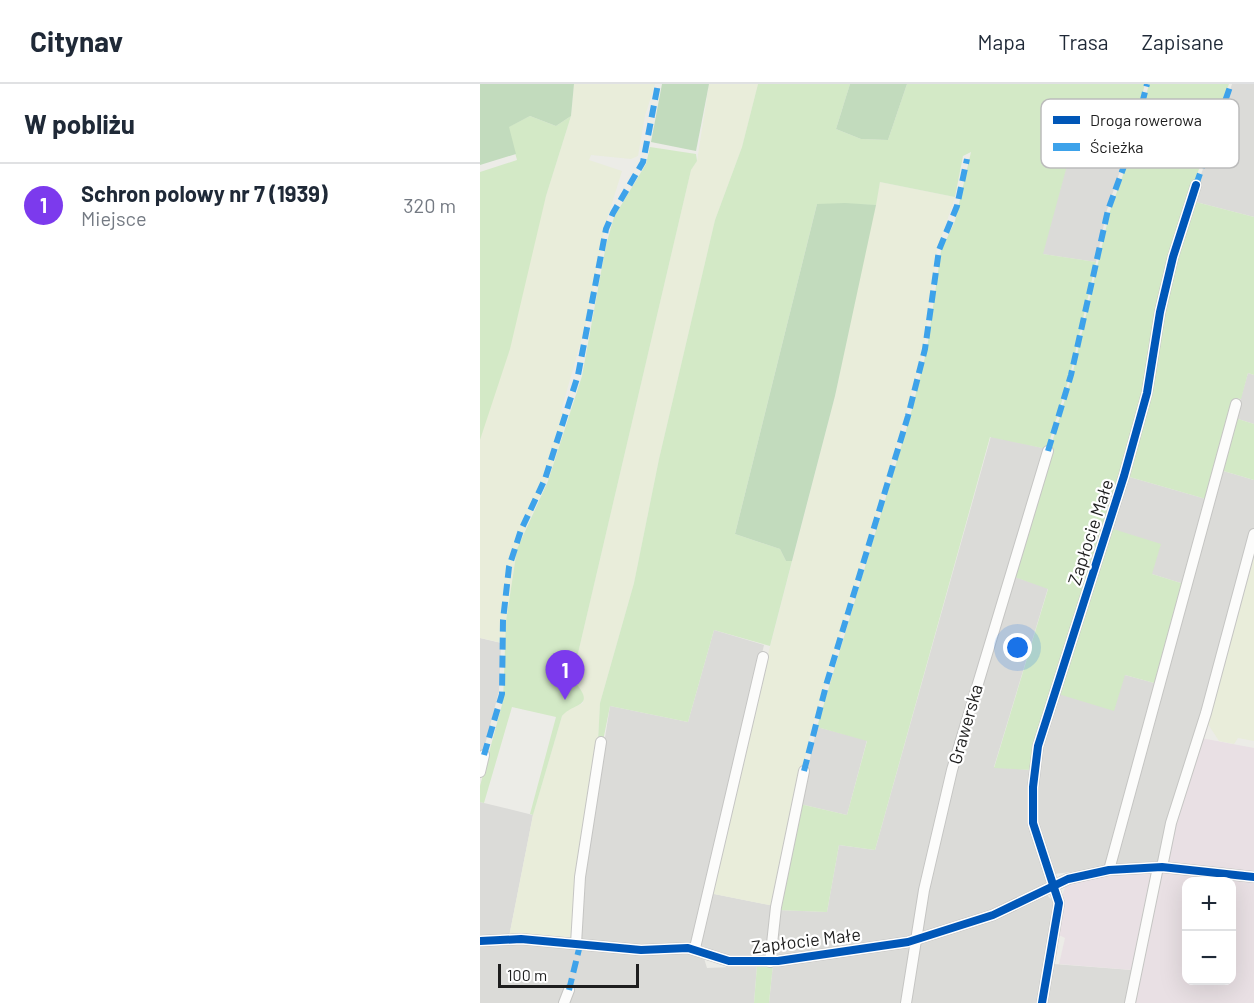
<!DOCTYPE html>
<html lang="pl">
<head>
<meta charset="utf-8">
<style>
  body { margin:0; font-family:Barlow,sans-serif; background:#f6f6f7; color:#1f2937 }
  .controls { position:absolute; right:18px; bottom:18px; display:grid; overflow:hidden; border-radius:12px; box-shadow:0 6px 24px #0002 }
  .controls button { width:54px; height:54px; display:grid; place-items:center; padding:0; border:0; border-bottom:2px solid #e0e1e3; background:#fff; color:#1f2937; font:30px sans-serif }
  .scale { position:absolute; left:18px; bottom:15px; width:141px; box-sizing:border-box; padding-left:6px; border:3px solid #1e1e1e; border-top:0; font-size:16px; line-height:21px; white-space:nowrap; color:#1e1e1e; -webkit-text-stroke:4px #fff; paint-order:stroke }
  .you { position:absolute; left:538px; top:564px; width:21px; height:21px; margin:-15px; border:4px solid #fff; border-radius:50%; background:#1a73e8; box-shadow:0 0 0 9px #1a73e833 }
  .badge { display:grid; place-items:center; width:39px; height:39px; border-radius:50%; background:#7c3aed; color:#fff; font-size:20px; font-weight:700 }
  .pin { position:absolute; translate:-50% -50px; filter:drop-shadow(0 2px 3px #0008) }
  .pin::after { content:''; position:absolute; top:32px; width:21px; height:18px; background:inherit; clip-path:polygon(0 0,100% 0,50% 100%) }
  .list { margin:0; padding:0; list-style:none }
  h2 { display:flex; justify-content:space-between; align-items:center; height:78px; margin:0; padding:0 24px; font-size:26px }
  h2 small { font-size:20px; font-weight:400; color:#747a83 }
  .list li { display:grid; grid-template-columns:39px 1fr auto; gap:18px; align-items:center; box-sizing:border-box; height:84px; padding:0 24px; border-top:2px solid #e0e1e3 }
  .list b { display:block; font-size:22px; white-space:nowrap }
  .list p { margin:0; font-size:20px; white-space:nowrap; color:#747a83 }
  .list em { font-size:20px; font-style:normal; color:#747a83 }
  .map { position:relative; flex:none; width:774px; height:919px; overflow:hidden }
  header { display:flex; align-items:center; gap:36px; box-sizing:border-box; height:84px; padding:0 30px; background:#fff; border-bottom:2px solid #e0e1e3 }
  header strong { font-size:28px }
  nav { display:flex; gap:33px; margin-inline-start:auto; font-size:21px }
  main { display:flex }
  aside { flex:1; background:#fff }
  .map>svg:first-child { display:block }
  .residential { fill:#dbdbd8 }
  .industrial { fill:#e9e0e4; fill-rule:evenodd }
  .farmland { fill:#e9edda }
  .grass { fill:#d3e9c6 }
  .forest { fill:#c2dbbd }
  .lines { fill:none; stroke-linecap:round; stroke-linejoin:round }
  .minor-casing { stroke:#c5c5c3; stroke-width:12 }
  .minor { stroke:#fcfcfb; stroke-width:10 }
  .quiet { stroke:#3da2ea; stroke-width:6; stroke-dasharray:12 6; stroke-linecap:butt }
  .cycleway-casing { stroke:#fff; stroke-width:11 }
  .cycleway { stroke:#0057b8; stroke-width:8 }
  .labels { text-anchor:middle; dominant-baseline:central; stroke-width:4.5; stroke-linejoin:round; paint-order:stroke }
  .street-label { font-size:18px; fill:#1e1e1e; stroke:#fff }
  .key { fill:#fff; stroke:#bcbcbc; stroke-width:1.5 }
  .key-label { font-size:16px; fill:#1e1e1e }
</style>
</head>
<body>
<header>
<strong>Citynav</strong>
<nav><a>Mapa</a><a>Trasa</a><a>Zapisane</a></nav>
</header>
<main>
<aside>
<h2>W pobliżu<small></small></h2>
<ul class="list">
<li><span class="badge">1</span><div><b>Schron polowy nr 7 (1939)</b><p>Miejsce</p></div><em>320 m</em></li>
</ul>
</aside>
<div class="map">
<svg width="774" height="919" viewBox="0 0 774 919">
  <rect width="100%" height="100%" fill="#ecece7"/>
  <g class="residential">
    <path d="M752,0H774V133L712,117Z"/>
    <path d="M598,40L649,60L627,126L616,178L562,170Z"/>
    <path d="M768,289L774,291V340L755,334Z"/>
    <path d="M511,352L567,365L488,616L432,853L295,873L297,826L347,828L359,761L395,766Z"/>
    <path d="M740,386L774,396V444L678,777L634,782Z"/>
    <path d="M646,392L726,415L704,500L672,490L630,444Z"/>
    <path d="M532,492L568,504L514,683L553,686L551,704L568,798L566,802L512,828L445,849L442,848L446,807L474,686Z"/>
    <path d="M234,546L284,561L211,859L172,864L102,857L99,854L103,793L130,622L208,638Z"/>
    <path d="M0,554L21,559L19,607L0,680Z"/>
    <path d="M645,591L678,600L626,784L574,790L555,739L556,688L575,609Z"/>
    <path d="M337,643L387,656L367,731L320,720Z"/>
    <path d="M0,718L53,731L29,853L0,855Z"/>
    <path d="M229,809L294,822L284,874H252L220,861Z"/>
    <path d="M567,811L575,819L560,919H428L437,860Z"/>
    <path d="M26,858L209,866L223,871L227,884L277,882L274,919H0V859Z"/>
    <path d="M427,863L429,865L424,919H289L293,880Z"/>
    <path d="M574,880L652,886L646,919H565Z"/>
  </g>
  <g class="industrial">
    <path d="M721,654L774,664V791L690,780L686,775Z"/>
    <path d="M666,787L774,796V919H646L652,886L579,880L585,854L579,851L583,809L586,801L596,795ZM706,798H752V896H706Z"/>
  </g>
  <g class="farmland">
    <path d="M94,0H175L165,32L158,72L151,75L111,71L109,76L142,87L125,142L108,233L81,327L87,332L75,376L37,465L26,537L27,560L0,554V356L66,112L91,32Z"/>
    <path d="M229,0H278L262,63L235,136L179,375L154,499L120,619L118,657L92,854L90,857L29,853L53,731L82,632L86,627L103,619V612L92,595L211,86L217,77Z"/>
    <path d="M400,98L475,113L457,166L444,264L394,444L331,647L294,822L229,809L270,640L355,312Z"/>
    <path d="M774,473V657L758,654L754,660L739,657L728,640Z"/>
  </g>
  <g class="grass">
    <path d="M278,0H370L356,45L381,55L408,56L427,0H665L649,60L598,41L563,170L616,178L590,291L567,365L510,353L395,766L359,761L347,828L297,826L320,720L367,731L387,657L337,643L430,333L447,265L461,167L475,137L491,68L483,72L475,113L400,98L396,121L337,120L255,450L300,465L306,477H312L290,562L234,546L208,638L130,622L123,657H118L120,619L154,499L179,375L235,136L262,63Z"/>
    <path d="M669,0H749L707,119L665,308L553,686L514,684L568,505L532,492L592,292L630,127L653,63Z"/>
    <path d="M50,32L76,42L91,32L66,112L30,265L0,356V88L37,76L28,43Z"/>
    <path d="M170,63L216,70L217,77L211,86L92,595C119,624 93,618 82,632L53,731L50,730L76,633L32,623L4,719L0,718V702L23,617L26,537L37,465L68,397L102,292L126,161L134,133L166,80Z"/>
    <path d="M712,117L774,133V291L768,289L761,315L755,314L726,415L646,392L682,229Z"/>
    <path d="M755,334L774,340V396L740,386Z"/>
    <path d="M630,444L681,460L672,490L704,500L678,600L645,591L634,627L575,609Z"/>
    <path d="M293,880L289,919H274L277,882Z"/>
  </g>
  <g class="forest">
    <path d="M0,0H94L91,32L76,42L50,32L29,43L36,70L0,81Z"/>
    <path d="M182,0H229L216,67L171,58Z"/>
    <path d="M370,0H427L408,56L381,55L356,45Z"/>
    <path d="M365,119L396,121L355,312L312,477H306L300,465L255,450L337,120Z"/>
  </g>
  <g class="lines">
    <defs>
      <g id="minor">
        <path d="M0,688L4,671"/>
        <path d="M682,783L691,739L726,629L774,450"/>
        <path d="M629,786L756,320"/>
        <path d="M0,857L41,855L161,866L208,864L249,877H298L428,858L513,831L588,795L629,786L682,783L774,793"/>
        <path d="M96,860L100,793L121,658"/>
        <path d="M215,864L283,573"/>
        <path d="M290,878L296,823L324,687"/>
        <path d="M84,919L89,906"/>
        <path d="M426,919L444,806L472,686L568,367"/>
        <path d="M562,919L579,819L553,739V703L558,662L644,392L667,309L680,228L693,173L716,101"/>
        <path d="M650,919L678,783"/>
      </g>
    </defs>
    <use href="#minor" class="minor-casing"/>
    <use href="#minor" class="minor"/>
    <g class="quiet">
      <path d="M716,101L751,0"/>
      <path d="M568,367L591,291L628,126L651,63L667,0"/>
      <path d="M4,671L22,610L23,536L29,483L41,446L65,395L98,291L126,145L133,129L163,78L178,0"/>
      <path d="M324,687L347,598L428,332L445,265L459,166L477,122L487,75"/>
      <path d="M89,906L100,861"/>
    </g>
    <defs>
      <g id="cycleway">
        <path d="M0,857L41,855L161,866L208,864L249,877H298L428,858L513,831L588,795L629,786L682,783L774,793"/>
        <path d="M562,919L579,819L553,739V703L558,662L644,392L667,309L680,228L693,173L716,101"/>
      </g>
    </defs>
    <use href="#cycleway" class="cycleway-casing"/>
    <use href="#cycleway" class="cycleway"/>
  </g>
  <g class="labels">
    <g class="street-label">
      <text transform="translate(610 448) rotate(-72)">Zapłocie Małe</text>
      <text transform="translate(485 640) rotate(-74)">Grawerska</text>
      <text transform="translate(326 856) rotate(-7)">Zapłocie Małe</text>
    </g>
  </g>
  <rect x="561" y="15" width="198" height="69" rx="9" class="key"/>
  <rect x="573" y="32" width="27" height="8" fill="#0057b8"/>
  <rect x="573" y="59" width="27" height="8" fill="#3da2ea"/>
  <g class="key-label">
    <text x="610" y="42">Droga rowerowa</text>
    <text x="610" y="69">Ścieżka</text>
  </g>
</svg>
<div class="controls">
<button>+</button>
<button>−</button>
</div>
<div class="scale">100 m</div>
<div class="you"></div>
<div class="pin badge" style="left:85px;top:616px">1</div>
</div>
</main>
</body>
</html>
